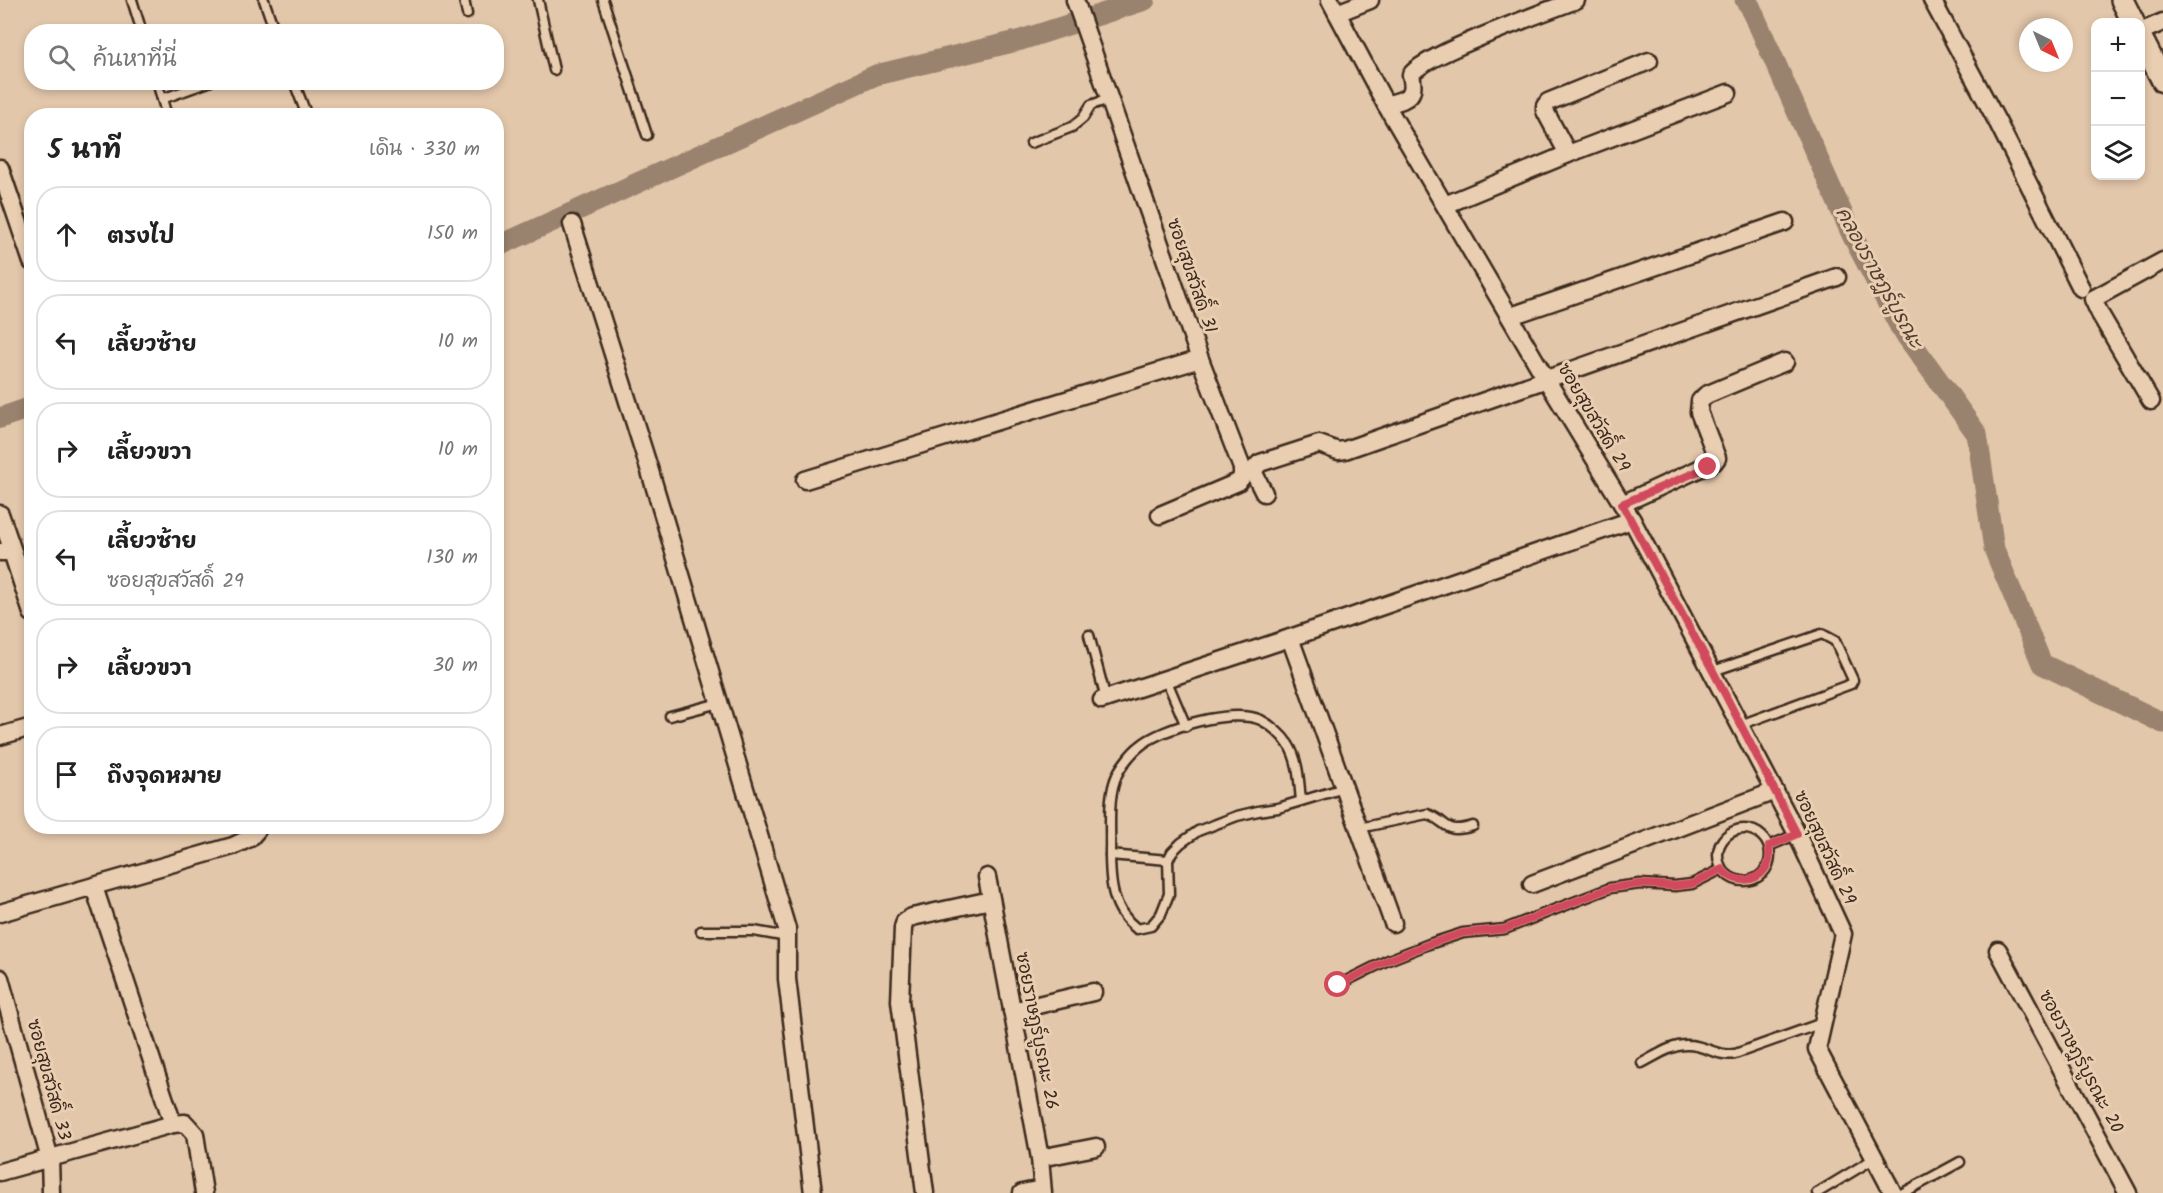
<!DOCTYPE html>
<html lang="th">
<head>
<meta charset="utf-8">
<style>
  body { margin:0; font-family:Kalam,"Playpen Sans Thai",sans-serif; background:#f2f2f2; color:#222 }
  .controls { position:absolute; right:18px; top:18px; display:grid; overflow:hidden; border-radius:12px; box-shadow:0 3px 9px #0003 }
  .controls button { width:54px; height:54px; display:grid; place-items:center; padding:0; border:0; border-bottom:2px solid #e0e0e0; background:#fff; color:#222; font:30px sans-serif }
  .compass { position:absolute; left:2019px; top:18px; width:54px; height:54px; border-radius:50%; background:#fff; box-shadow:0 3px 9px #0003; rotate:137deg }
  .stop { position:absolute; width:18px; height:18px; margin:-14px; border:4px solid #d1495b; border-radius:50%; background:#fff }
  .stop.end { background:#d1495b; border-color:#fff; box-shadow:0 2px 6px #0008 }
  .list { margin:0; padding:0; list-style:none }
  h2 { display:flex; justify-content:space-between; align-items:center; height:78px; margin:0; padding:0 24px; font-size:26px }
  h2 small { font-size:20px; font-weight:400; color:#767676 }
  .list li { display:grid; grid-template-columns:39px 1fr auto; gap:18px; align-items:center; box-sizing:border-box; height:96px; margin:0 12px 12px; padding:0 12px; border:2px solid #e0e0e0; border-radius:24px }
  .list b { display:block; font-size:22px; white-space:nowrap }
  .list p { margin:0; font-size:20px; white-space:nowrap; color:#767676 }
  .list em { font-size:20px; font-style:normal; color:#767676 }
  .icon { flex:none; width:33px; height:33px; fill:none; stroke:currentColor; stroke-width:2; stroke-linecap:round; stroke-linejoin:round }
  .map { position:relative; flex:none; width:2163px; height:1193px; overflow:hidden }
  .search { position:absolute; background:#fff; box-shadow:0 3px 9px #0003; left:24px; top:24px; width:480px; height:66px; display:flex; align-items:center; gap:15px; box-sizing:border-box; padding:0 21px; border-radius:24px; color:#767676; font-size:22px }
  .panel { position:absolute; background:#fff; box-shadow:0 3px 9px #0003; left:24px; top:108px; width:480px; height:726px; border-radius:24px }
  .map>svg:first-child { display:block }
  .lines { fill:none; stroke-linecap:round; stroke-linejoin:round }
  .canal { stroke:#9a836e; stroke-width:21 }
  .service-casing { stroke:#3b2a1e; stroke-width:13 }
  .minor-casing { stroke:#3b2a1e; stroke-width:21 }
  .tertiary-casing { stroke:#3b2a1e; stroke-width:26 }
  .service { stroke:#eaceb1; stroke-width:8 }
  .minor { stroke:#eaceb1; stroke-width:16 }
  .tertiary { stroke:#eaceb1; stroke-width:21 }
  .route { stroke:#d1495b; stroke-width:8 }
  .labels { text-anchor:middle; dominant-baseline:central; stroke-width:6; stroke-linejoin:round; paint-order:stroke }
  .street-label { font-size:18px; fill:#3b2a1e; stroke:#eaceb1 }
  .water-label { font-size:20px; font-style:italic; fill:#534032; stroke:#eaceb1 }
</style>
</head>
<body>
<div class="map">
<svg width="2163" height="1193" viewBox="0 0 2163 1193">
  <rect width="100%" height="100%" fill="#e3c7ab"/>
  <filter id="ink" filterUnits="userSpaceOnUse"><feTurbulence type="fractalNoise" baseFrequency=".0167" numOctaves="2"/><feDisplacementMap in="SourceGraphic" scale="12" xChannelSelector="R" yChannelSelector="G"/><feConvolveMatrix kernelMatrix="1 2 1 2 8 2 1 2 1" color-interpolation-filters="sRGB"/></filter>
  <g filter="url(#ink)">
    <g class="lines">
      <g class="canal">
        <path d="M1745,0L1750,6L1852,235L1900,327L1977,434L1994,549L2042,664L2163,723"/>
        <path d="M496,247L876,75L1021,40L1145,0"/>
        <path d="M0,418L32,407"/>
      </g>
      <defs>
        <g id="service">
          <path d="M132,0L142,32"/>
          <path d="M264,0L275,32"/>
          <path d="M464,0L467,14"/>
          <path d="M538,0L554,70"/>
          <path d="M603,0L647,135"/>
          <path d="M157,82L167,116"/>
          <path d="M294,82L307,116"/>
          <path d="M162,99L209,82"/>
          <path d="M1031,143L1072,127L1083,118L1091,105L1109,99"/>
          <path d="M1089,635L1106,699"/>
          <path d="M1713,671L1822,634L1835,641L1853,680L1851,684L1740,725"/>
          <path d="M1166,679L1186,726"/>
          <path d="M670,716L719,703"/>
          <path d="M1301,801C1299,782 1299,761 1288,744C1282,735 1271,725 1261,720C1233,708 1162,727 1140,746C1132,752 1121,766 1117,775C1107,797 1111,827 1110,851C1110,881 1111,909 1137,929L1151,926L1161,914L1169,894L1168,860L1172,852L1181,843L1198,831L1237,816L1258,811L1278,808L1344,788"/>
          <path d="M1359,828L1427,814C1450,822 1443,835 1473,826"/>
          <circle cx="1744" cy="855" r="26"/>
          <path d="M1769,846L1797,834"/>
          <path d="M1110,855L1168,860"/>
          <path d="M701,931H754L787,937"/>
          <path d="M1338,985L1386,961L1429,944L1463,933L1505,929L1610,888L1640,884L1675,886L1692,884L1722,869"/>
          <path d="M1642,1063C1656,1056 1672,1044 1688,1045C1705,1045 1717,1057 1735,1054L1822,1023"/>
          <path d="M1817,1193L1875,1158"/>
          <path d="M1903,1193L1960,1162"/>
        </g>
        <g id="minor">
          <path d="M1075,0L1200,359L1242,468V477L1238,482L1160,515"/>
          <path d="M1330,0L1386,105L1546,379L1632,520L1795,830L1843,934L1817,1049L1893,1193"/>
          <path d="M1932,0L1998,123L2081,288"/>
          <path d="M1337,13L1370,0"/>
          <path d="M2140,32L2163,22"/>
          <path d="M1386,105C1405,99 1417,99 1411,75C1422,55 1548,11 1576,0"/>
          <path d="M1568,154L1545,111V106L1548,102L1649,61"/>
          <path d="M0,168L32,262"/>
          <path d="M1445,205L1568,154L1728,93"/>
          <path d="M572,224L649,468L787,929V979L813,1193"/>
          <path d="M1511,316L1785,222"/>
          <path d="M2151,401L2100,314L2093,299L2163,261"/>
          <path d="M805,480L1200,359"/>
          <path d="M1264,493L1254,473L1256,467L1260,463L1319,444L1338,451L1345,450L1837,277"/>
          <path d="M1622,504L1714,462L1717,458L1699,412L1700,401L1706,395L1785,362"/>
          <path d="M0,514L16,560"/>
          <path d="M0,552H9L13,555L32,613"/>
          <path d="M1290,638L1393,923"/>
          <path d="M1102,700L1290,638L1632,520"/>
          <path d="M0,736L32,727"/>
          <path d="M987,877L1040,1158L1043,1193"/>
          <path d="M1532,884L1775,791"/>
          <path d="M94,887L173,1124"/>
          <path d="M0,913L233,846L250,838L257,830V826"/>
          <path d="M1998,950L2128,1193"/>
          <path d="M0,978L50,1159L51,1193"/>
          <path d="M1012,1011L1093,992"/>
          <path d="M1040,1158L1096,1147"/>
          <path d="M0,1172L173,1124L185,1123L195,1134L204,1193"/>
          <path d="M925,1193L900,1001L903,928L905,921L912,917L991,900"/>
          <path d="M1022,1193L1042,1189"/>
        </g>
        <g id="tertiary">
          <path d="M2122,0L2133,22"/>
          <path d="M2140,36L2163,81"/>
        </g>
      </defs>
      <use href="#service" class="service-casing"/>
      <use href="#minor" class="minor-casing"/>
      <use href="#tertiary" class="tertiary-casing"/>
      <use href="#service" class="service"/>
      <use href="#minor" class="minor"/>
      <use href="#tertiary" class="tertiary"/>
    </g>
  </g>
  <g class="lines" filter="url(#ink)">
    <path class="route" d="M1338,985L1386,961L1429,944L1463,933L1505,929L1610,888L1640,884L1675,886L1692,884L1722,869C1735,887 1763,882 1769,861C1770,856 1769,851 1769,846L1797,834L1713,671L1622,504L1708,467"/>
  </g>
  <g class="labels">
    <g class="street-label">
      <text transform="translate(1191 276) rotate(71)">ซอยสุขสวัสดิ์ 31</text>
      <text transform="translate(1593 418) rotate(59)">ซอยสุขสวัสดิ์ 29</text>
      <text transform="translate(1824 848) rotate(65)">ซอยสุขสวัสดิ์ 29</text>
      <text transform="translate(1036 1031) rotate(79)">ซอยราษฎร์บูรณะ 26</text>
      <text transform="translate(2080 1062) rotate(62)">ซอยราษฎร์บูรณะ 20</text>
      <text transform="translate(48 1080) rotate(75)">ซอยสุขสวัสดิ์ 33</text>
    </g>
    <g class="water-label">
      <text transform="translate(1878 278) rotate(61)">คลองราษฎร์บูรณะ</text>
    </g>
  </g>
</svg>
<div class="controls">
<button>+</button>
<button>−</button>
<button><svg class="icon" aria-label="layers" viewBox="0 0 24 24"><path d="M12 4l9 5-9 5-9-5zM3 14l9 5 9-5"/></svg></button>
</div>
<svg class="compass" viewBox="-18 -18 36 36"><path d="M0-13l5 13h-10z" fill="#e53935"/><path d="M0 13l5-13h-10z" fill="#767676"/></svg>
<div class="stop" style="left:1338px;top:985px"></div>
<div class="stop end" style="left:1708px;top:467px"></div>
<div class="search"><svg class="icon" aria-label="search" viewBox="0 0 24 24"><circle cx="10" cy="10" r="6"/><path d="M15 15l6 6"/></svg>ค้นหาที่นี่</div>
<section class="panel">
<h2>5 นาที<small>เดิน · 330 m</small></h2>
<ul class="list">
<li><svg class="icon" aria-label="ahead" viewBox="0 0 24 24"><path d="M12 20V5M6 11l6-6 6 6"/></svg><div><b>ตรงไป</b></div><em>150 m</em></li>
<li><svg class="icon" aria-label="left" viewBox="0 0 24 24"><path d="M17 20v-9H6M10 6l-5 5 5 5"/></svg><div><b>เลี้ยวซ้าย</b></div><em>10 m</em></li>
<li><svg class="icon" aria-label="right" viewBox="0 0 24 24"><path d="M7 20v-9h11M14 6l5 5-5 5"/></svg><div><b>เลี้ยวขวา</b></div><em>10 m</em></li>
<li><svg class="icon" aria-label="left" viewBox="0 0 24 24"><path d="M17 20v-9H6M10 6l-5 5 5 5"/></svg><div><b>เลี้ยวซ้าย</b><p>ซอยสุขสวัสดิ์ 29</p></div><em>130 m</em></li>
<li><svg class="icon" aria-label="right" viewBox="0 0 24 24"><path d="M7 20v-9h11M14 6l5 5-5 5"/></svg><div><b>เลี้ยวขวา</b></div><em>30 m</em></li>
<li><svg class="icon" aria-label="arrive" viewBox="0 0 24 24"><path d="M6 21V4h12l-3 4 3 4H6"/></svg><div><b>ถึงจุดหมาย</b></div></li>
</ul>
</section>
</div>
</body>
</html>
